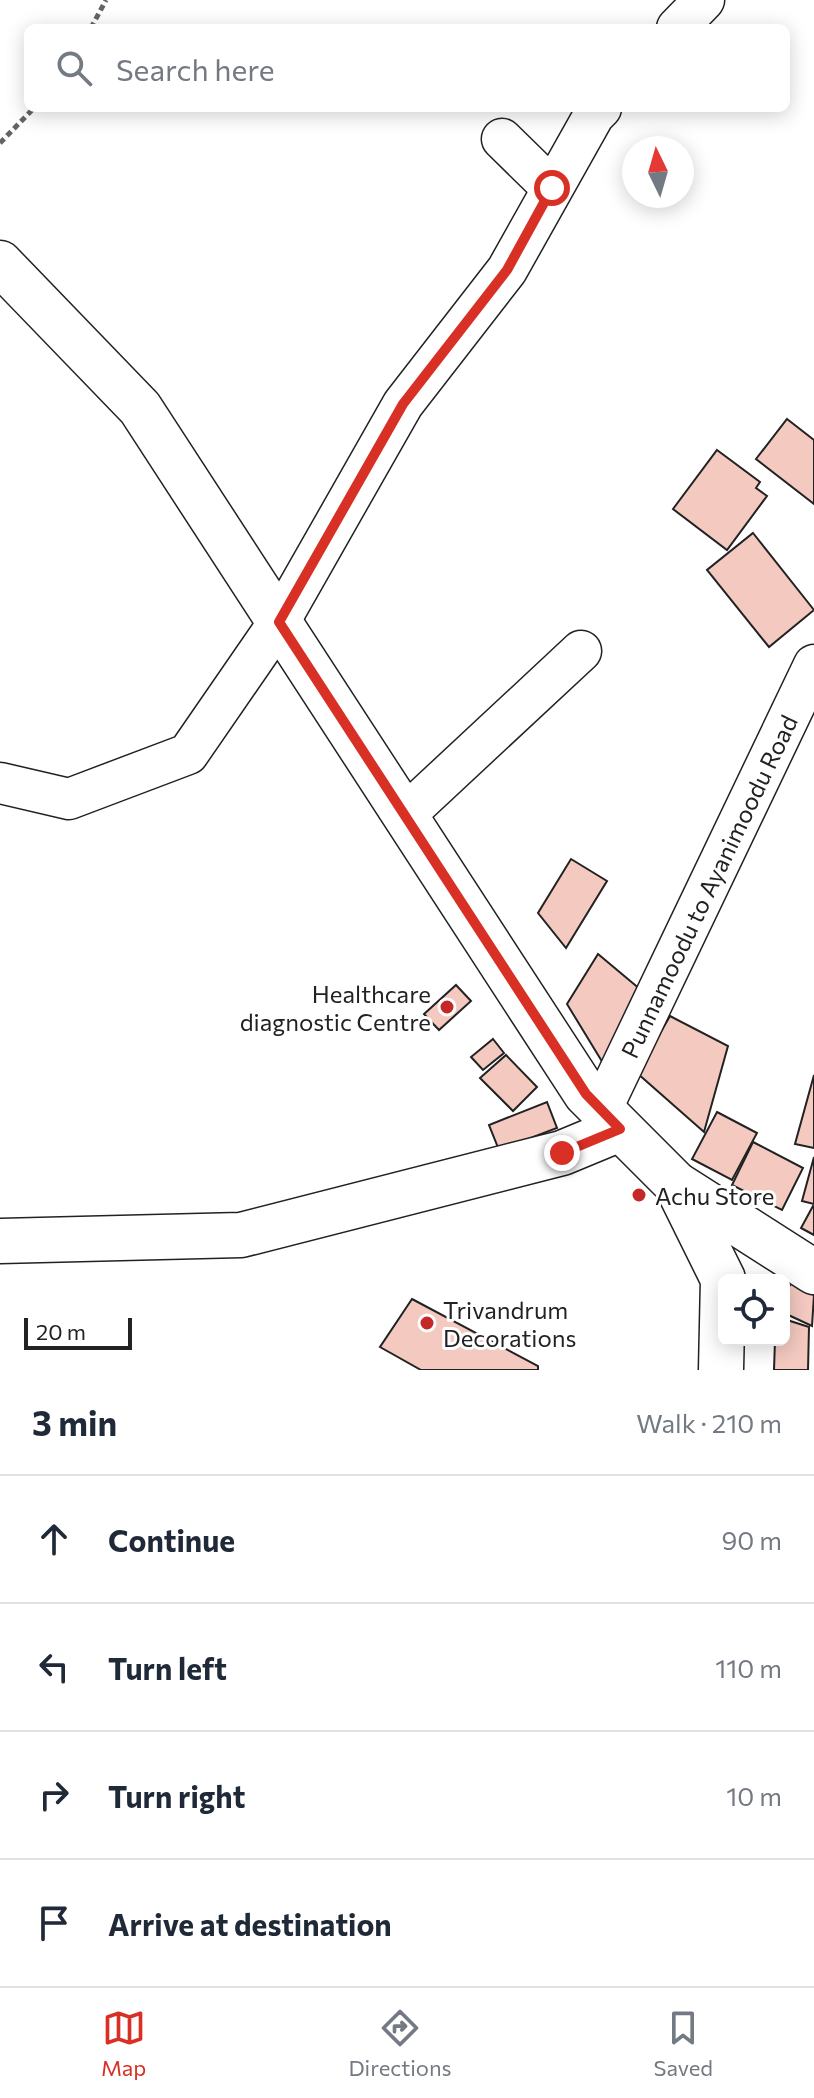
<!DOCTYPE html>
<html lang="en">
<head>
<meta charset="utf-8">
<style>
  body { margin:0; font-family:Commissioner,sans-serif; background:#f2f2f3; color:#1f2937 }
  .controls { position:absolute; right:24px; bottom:24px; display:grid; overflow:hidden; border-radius:12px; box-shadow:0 4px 20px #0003 }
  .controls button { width:72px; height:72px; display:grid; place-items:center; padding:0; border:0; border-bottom:2px solid #e0e1e3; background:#fff; color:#1f2937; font:40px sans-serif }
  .compass { position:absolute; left:622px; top:136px; width:72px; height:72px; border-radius:50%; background:#fff; box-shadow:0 4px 20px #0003; rotate:355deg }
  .scale { position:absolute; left:24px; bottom:20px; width:108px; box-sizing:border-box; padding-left:8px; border:4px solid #222; border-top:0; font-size:22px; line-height:28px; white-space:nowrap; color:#222; -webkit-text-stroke:6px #fff; paint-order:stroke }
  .stop { position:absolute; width:24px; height:24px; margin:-18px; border:6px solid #d93025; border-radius:50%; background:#fff }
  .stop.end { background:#d93025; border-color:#fff; box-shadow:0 2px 8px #0008 }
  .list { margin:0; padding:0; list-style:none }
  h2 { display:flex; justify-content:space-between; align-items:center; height:104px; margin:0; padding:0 32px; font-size:34px }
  h2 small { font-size:26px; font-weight:400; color:#747a83 }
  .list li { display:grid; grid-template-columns:52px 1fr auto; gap:24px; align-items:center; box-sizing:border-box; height:128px; padding:0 32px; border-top:2px solid #e0e1e3 }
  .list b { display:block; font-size:30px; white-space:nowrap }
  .list em { font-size:26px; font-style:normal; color:#747a83 }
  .icon { flex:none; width:44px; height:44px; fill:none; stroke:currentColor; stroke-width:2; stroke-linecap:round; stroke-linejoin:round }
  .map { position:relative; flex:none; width:814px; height:1370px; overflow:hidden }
  .search { position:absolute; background:#fff; box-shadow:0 4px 20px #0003; left:24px; right:24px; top:24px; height:88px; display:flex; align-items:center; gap:20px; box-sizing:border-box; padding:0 28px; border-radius:12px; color:#747a83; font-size:30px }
  .sheet { height:616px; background:#fff }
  nav { display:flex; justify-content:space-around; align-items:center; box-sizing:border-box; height:112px; border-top:2px solid #e0e1e3; background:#fff; font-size:22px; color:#747a83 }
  nav a { display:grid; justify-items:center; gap:4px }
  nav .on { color:#d93025 }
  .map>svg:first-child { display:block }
  .building { fill:#f3c9c0; stroke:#222; stroke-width:2 }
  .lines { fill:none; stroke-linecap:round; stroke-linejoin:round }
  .minor-casing { stroke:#222; stroke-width:43 }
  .major-casing { stroke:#222; stroke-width:47 }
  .path { stroke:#646464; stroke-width:5; stroke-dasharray:6 4; stroke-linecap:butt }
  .minor { stroke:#fff; stroke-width:40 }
  .major { stroke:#fff; stroke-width:44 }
  .route { stroke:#d93025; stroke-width:10 }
  .poi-dot { fill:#c62828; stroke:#fff; stroke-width:3 }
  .labels { text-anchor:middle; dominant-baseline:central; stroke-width:6; stroke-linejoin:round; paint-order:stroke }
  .street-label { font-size:24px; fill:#222; stroke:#fff }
  .poi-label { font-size:24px; fill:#222; stroke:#fff; text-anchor:start }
</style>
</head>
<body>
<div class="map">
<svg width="814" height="1370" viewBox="0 0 814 1370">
  <rect width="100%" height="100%" fill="#fff"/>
  <g class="building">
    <path d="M787,419L814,440V504L756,459Z"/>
    <path d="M717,450L760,482L756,488L767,496L727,550L673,509Z"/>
    <path d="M753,533L814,610L769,647L707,570Z"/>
    <path d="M571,859L607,881L566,948L538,913Z"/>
    <path d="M598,954L647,995L609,1073L567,1004Z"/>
    <path d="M456,985L471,1001L439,1030L424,1014Z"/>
    <path d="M670,1016L728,1046L704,1132L637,1073Z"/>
    <path d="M493,1039L504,1053L483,1070L471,1057Z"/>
    <path d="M506,1055L537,1087L513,1111L480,1078Z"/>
    <path d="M814,1075V1148L795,1144Z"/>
    <path d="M547,1102L557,1128L499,1150L489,1125Z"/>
    <path d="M717,1112L757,1133L732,1180L692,1159Z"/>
    <path d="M753,1142L803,1168L782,1210L732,1185Z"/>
    <path d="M814,1157V1204L802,1201Z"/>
    <path d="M813,1206L814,1207V1235L801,1228Z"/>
    <path d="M791,1283L814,1295L812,1326L784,1313V1296Z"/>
    <path d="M412,1299L538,1366V1370H421L380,1347Z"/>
    <path d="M784,1319L809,1327L808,1370H774L775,1340H784Z"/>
  </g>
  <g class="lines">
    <defs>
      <g id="minor">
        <path d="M677,28L704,0"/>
        <path d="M502,139L552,188"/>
        <path d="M0,783L69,799L188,754L279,622L403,404L507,270L594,115L601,108"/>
        <path d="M405,815L581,651"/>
        <path id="s1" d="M602,1108L814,665"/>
      </g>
      <g id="major">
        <path d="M0,263L140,408L586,1094L676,1184L814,1272"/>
        <path d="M676,1184L723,1279L721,1370"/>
        <path d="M0,1241L241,1235L562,1153L620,1129"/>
      </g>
    </defs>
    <use href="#minor" class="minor-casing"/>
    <use href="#major" class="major-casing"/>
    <g class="path">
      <path d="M91,28L106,0"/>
      <path d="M0,143L34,108"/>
    </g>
    <use href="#minor" class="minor"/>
    <use href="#major" class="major"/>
  </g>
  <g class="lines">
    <path class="route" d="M552,188L507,270L403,404L279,622L586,1094L620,1129L562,1153"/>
  </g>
  <g class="poi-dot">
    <circle cx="447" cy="1007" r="8"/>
    <circle cx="639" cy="1195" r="8"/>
    <circle cx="427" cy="1323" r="8"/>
  </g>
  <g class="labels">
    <g class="street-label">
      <text stroke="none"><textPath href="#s1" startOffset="246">Punnamoodu to Ayanimoodu Road</textPath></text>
    </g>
    <g class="poi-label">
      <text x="431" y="993" text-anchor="end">Healthcare<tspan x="431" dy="28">diagnostic Centre</tspan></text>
      <text x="655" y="1195">Achu Store</text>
      <text x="443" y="1309">Trivandrum<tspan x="443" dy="28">Decorations</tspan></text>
    </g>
  </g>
</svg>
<div class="controls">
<button><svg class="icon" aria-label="locate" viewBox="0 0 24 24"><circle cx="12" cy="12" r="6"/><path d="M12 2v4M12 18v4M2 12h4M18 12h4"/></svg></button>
</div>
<svg class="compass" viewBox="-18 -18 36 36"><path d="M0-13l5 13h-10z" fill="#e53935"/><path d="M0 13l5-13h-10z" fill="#747a83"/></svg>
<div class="scale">20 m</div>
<div class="stop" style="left:552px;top:188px"></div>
<div class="stop end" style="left:562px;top:1153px"></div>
<div class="search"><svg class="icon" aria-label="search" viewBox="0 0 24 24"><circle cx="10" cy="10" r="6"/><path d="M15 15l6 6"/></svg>Search here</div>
</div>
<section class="sheet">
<h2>3 min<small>Walk · 210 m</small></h2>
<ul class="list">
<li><svg class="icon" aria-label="ahead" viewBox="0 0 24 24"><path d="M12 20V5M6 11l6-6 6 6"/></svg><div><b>Continue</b></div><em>90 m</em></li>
<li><svg class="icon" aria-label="left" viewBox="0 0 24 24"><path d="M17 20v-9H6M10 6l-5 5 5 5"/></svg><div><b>Turn left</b></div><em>110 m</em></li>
<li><svg class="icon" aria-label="right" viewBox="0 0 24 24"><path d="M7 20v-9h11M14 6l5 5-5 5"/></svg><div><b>Turn right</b></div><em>10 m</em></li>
<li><svg class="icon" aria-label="arrive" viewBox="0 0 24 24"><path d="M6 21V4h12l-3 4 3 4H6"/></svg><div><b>Arrive at destination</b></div></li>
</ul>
</section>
<nav>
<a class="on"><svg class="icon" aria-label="map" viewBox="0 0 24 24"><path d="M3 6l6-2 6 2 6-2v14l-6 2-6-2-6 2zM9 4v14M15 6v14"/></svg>Map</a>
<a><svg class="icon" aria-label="directions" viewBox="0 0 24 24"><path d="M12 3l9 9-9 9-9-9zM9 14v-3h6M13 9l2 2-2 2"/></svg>Directions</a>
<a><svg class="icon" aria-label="saved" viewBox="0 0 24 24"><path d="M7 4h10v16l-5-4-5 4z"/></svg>Saved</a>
</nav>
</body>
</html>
